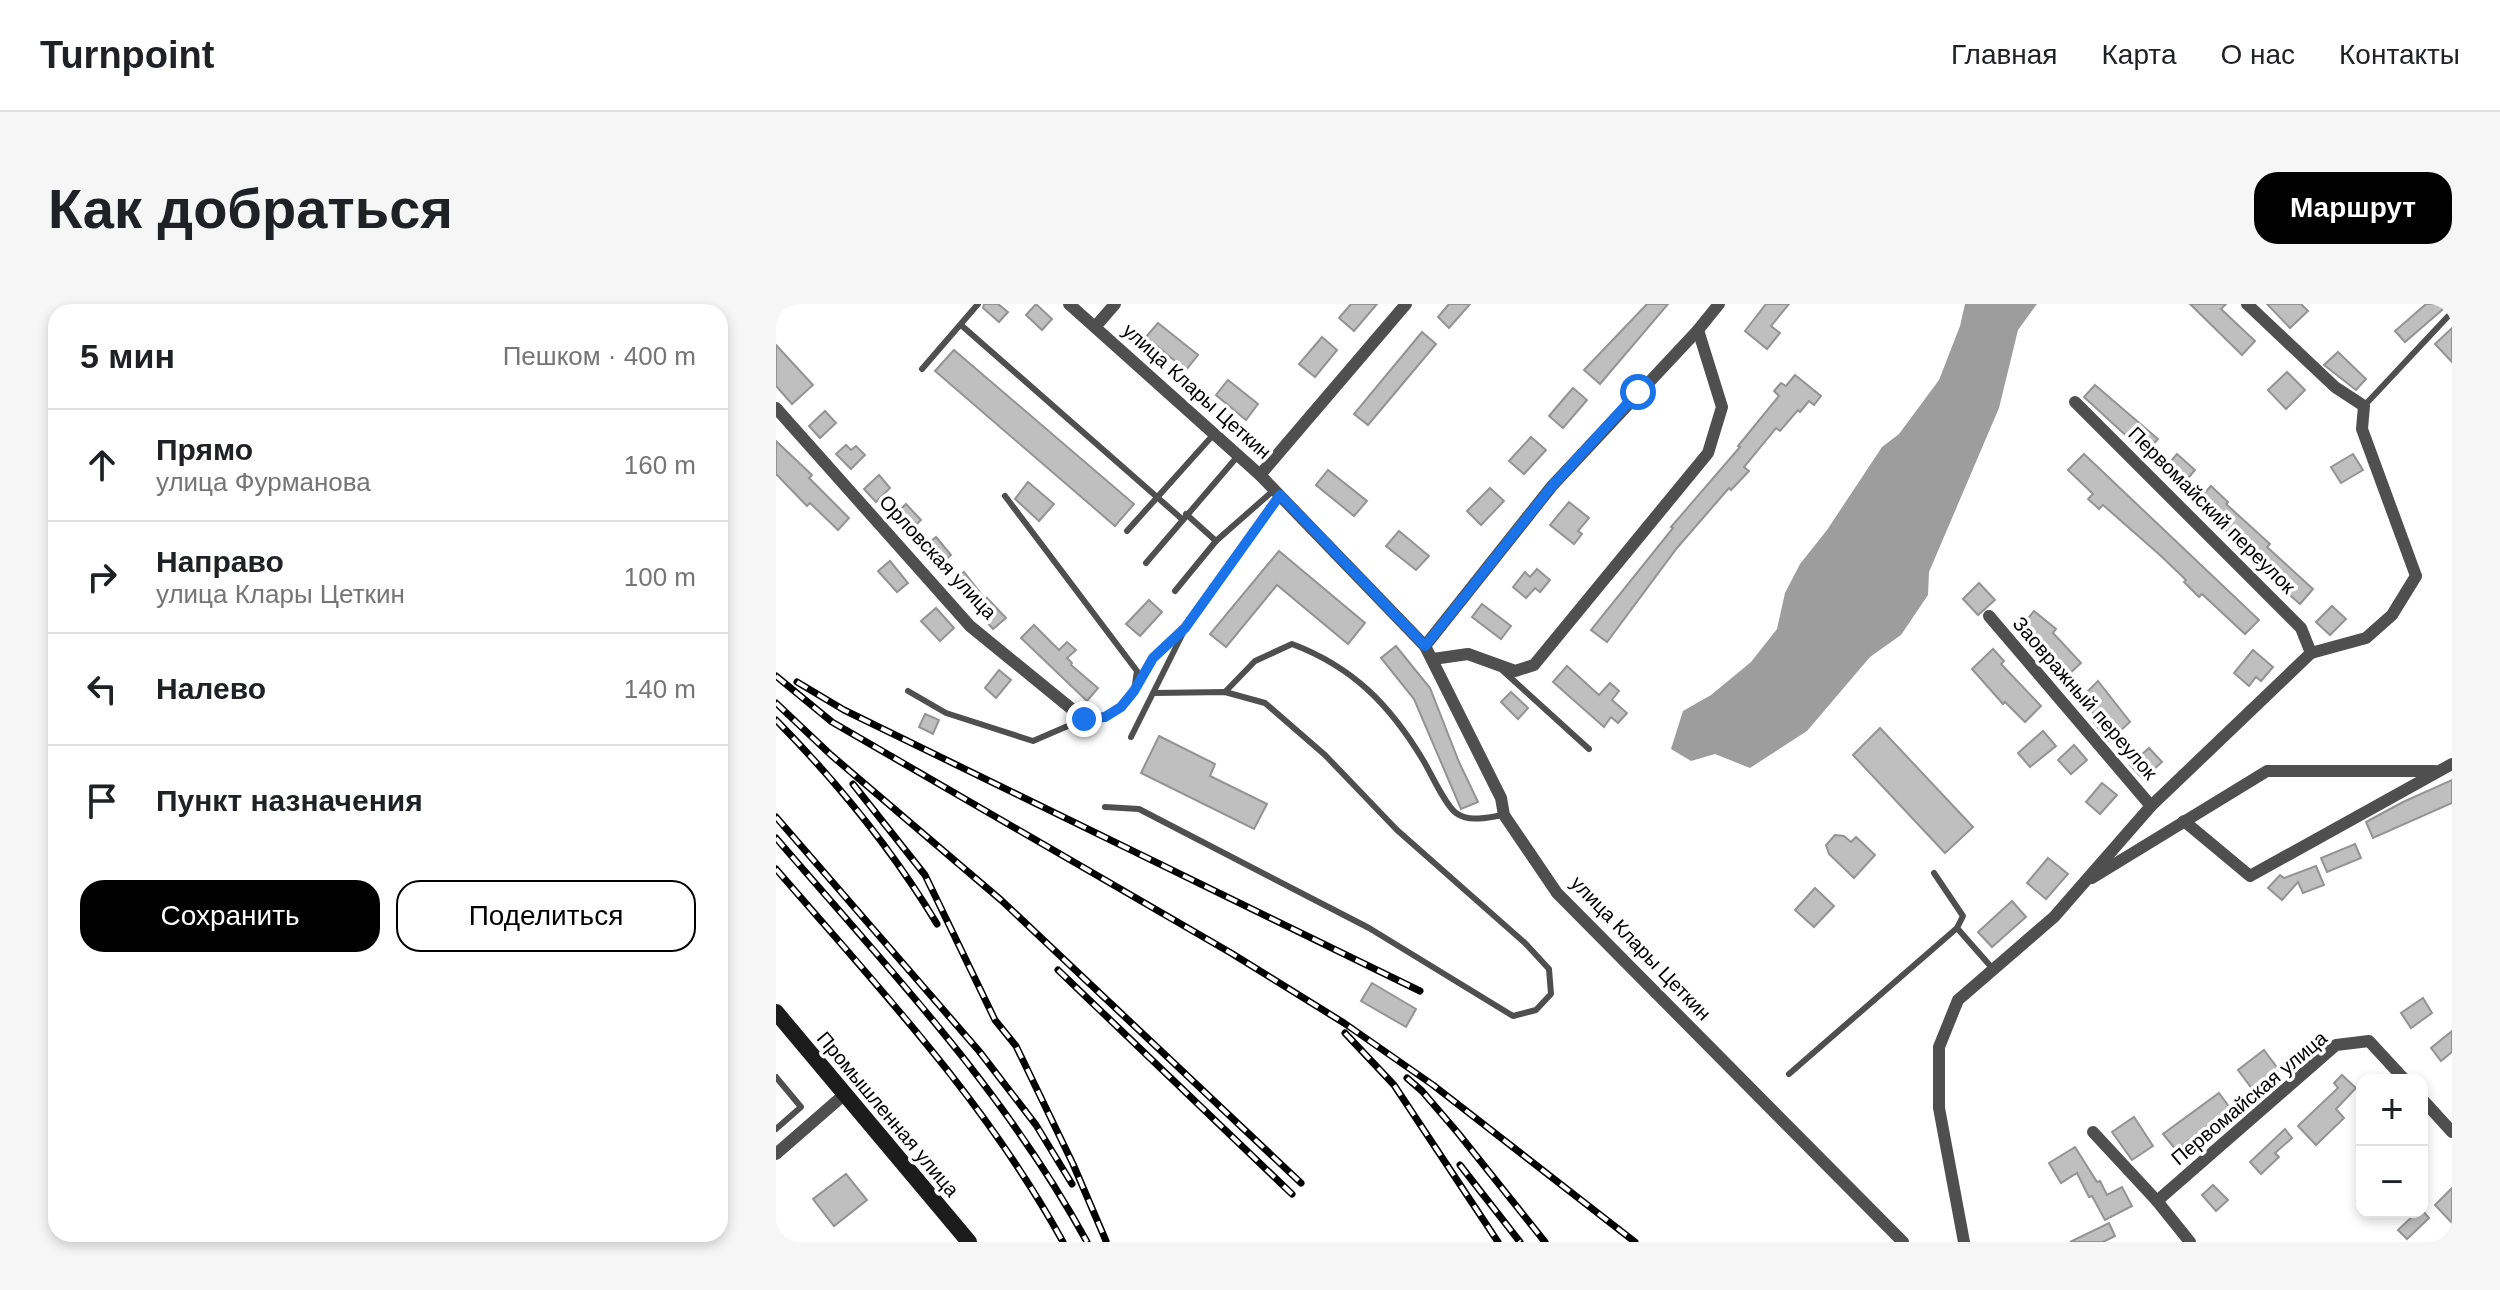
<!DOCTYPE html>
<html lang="ru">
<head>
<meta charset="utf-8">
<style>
  body { margin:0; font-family:Arial,sans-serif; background:#f6f6f6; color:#202124 }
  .controls { position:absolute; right:24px; bottom:24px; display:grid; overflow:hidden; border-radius:16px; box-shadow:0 4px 12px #0003 }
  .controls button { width:72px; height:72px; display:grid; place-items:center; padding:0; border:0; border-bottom:2px solid #e0e0e0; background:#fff; color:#202124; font:40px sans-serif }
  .stop { position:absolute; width:24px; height:24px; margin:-18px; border:6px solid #1a73e8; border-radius:50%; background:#fff }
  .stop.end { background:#1a73e8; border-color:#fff; box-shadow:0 2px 8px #0008 }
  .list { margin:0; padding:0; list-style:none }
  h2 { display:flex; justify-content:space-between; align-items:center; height:104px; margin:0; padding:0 32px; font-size:34px }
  h2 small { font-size:26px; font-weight:400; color:#757577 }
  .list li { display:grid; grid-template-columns:52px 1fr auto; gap:24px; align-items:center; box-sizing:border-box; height:112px; padding:0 32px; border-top:2px solid #e0e0e0 }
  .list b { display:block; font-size:30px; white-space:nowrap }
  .list p { margin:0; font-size:26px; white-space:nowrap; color:#757577 }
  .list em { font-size:26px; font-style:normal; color:#757577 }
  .actions { display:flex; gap:16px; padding:24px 32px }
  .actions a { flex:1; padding:18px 0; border:2px solid #000; border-radius:24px; text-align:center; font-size:28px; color:#000 }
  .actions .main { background:#000; color:#fff }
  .icon { flex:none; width:44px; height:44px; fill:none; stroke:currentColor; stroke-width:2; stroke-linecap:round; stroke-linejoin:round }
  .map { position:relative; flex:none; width:1676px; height:938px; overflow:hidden; border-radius:24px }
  header { display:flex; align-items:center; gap:48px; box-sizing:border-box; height:112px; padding:0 40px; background:#fff; border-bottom:2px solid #e0e0e0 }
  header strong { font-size:38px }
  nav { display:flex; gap:44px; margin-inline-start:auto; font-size:28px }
  .intro { display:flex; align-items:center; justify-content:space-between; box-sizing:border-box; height:192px; padding:0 48px }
  h1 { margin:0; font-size:56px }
  .button { padding:20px 36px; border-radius:24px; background:#000; color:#fff; font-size:28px; font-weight:700 }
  main { display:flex; gap:48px; padding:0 48px }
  aside { flex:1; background:#fff; border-radius:24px; box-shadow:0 4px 12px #0003 }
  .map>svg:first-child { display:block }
  .water { fill:#9d9d9d }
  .building { fill:#bfbfbf; stroke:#939393; stroke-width:2 }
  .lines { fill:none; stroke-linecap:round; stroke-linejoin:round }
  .lane { stroke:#4f4f4f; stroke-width:6 }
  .street { stroke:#4f4f4f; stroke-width:12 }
  .secondary { stroke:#1c1c1c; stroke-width:16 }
  .rail-casing { stroke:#000; stroke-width:7 }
  .rail { stroke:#fff; stroke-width:4; stroke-dasharray:12; stroke-linecap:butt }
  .route { stroke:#1a73e8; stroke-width:10 }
  .labels { text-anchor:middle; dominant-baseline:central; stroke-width:7; stroke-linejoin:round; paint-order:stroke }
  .street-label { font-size:20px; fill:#000; stroke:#fff }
</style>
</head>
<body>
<header>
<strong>Turnpoint</strong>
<nav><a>Главная</a><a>Карта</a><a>О нас</a><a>Контакты</a></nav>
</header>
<div class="intro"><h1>Как добраться</h1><a class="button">Маршрут</a></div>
<main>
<aside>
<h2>5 мин<small>Пешком · 400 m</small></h2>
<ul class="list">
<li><svg class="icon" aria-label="ahead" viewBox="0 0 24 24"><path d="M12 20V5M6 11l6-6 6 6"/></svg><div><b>Прямо</b><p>улица Фурманова</p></div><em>160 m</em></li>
<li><svg class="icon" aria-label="right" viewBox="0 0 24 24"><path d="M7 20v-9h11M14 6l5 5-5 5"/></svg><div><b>Направо</b><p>улица Клары Цеткин</p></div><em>100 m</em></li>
<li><svg class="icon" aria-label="left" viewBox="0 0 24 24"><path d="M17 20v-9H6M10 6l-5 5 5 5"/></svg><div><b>Налево</b></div><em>140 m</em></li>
<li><svg class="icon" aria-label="arrive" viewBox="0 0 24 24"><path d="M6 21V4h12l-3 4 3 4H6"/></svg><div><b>Пункт назначения</b></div></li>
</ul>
<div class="actions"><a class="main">Сохранить</a><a>Поделиться</a></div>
</aside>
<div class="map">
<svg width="1676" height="938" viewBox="0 0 1676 938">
  <rect width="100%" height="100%" fill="#fff"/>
  <path class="water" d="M1189,0H1261L1242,26L1223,104L1153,268L1152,291L1125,331L1094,353L1031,427L974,464L939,450L915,457L895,445L907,407L935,391L975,358L1001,325L1009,289L1024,260L1051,226L1106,143L1123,130L1163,76L1184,22Z"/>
  <g class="building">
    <path d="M208,0H222L232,8L223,18L207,4Z"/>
    <path d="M260,0L276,15L266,26L250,11Z"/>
    <path d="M575,0H601L578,27L563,14Z"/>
    <path d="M673,0H694L673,24L662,13Z"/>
    <path d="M871,0H892L824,80L808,66Z"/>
    <path d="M990,0H1013L995,22L1004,29L991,45L969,27Z"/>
    <path d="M1414,0H1450L1445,5L1479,37L1466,51Z"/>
    <path d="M1491,0H1525L1532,7L1514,24Z"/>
    <path d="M1650,0H1673L1629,38L1619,27Z"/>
    <path d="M382,19L422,51L410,66L370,33Z"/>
    <path d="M1676,24V58L1659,40Z"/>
    <path d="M646,28L660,40L592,121L578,110Z"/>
    <path d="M546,33L561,46L539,73L523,60Z"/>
    <path d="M0,41L37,81L16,100L0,82Z"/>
    <path d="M178,46L358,200L339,222L159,67Z"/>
    <path d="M1562,48L1590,75L1580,86L1548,61Z"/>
    <path d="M1511,68L1529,86L1510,105L1492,86Z"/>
    <path d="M1019,71L1045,92L1038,101L1033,97L1024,108L1022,106L1004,127L1000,124L968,163L973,167L955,186L953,184L901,244L831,338L815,326L897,224L895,223L964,143L962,142L1003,92L998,87L1005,79L1010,82Z"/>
    <path d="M452,76L482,100L470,116L440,91Z"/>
    <path d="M1319,81L1382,135L1369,149L1308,93Z"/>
    <path d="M797,84L811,96L787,124L773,112Z"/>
    <path d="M49,107L60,119L44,134L33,122Z"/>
    <path d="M755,133L770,146L748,170L733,157Z"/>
    <path d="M0,137L36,171L33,174L73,214L62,226L34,199L31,202L0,170Z"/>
    <path d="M70,141L75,146L80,142L89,151L75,165L60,150Z"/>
    <path d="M1308,150L1483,316L1469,330L1426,290L1423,293L1408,278L1410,276L1385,252L1327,201L1323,205L1312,195L1317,190L1292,166Z"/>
    <path d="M1401,150L1419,166L1406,181L1388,165Z"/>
    <path d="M1577,150L1587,166L1565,179L1555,163Z"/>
    <path d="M552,166L591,197L578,212L540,181Z"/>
    <path d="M103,171L114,184L100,198L88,185Z"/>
    <path d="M252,178L278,200L263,217L239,195Z"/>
    <path d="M1435,182L1452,198L1450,200L1494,240L1491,243L1537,285L1524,300L1492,272L1495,269L1420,198Z"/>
    <path d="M714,184L728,197L705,221L691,207Z"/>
    <path d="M793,198L813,214L802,227L806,230L798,240L774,221Z"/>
    <path d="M130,200L145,216L131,229L116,213Z"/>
    <path d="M623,227L653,252L640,266L610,242Z"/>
    <path d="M160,233L175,251L161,263L146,245Z"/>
    <path d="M503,247L589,319L572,340L501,281L450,343L434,330Z"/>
    <path d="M114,257L132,279L121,288L102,267Z"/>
    <path d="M761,265L774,276L764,288L759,284L750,294L737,283L749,268L754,273Z"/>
    <path d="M188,268L210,296L211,294L230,314L217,325L175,278Z"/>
    <path d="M1203,279L1219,296L1202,311L1187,295Z"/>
    <path d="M373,296L386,308L364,332L350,320Z"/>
    <path d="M706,300L735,322L725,335L696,313Z"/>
    <path d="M1556,302L1570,315L1554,331L1540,318Z"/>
    <path d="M160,304L178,324L164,337L145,317Z"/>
    <path d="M1258,307L1280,325L1277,329L1305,359L1290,373L1265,346L1242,327Z"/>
    <path d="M258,321L283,346L291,338L300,346L291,354L296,359L295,361L322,384L311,397L245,334Z"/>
    <path d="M620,342L654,384L683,458L702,498L685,505L638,395L605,354Z"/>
    <path d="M1217,345L1228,357L1225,360L1265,402L1249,418L1229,398L1227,400L1196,365Z"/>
    <path d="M1477,346L1497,363L1485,377L1480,373L1473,382L1458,369Z"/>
    <path d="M791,362L823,391L834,379L843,387L836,396L851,409L842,419L835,413L828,423L777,378Z"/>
    <path d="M223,366L235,376L220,394L209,384Z"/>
    <path d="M1322,377L1354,418L1333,437L1318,419L1323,415L1304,395Z"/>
    <path d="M735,388L752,404L742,415L725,398Z"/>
    <path d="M149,410L163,416L157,430L143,423Z"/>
    <path d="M1104,424L1197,523L1169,549L1077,451Z"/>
    <path d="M1267,427L1280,442L1254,463L1242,449Z"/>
    <path d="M383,432L439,460L434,472L491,500L478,525L365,469Z"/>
    <path d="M1298,441L1311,456L1295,470L1282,456Z"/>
    <path d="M1373,444L1386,458L1367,475L1354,461Z"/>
    <path d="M1676,476V499L1597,534L1590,518L1627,498Z"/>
    <path d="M1326,479L1341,491L1324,510L1310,498Z"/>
    <path d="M1059,531L1068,532L1075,538L1080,533L1099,551L1078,574L1053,550L1050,541Z"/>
    <path d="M1579,540L1585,554L1551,568L1545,554Z"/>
    <path d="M1272,554L1292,570L1270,595L1251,579Z"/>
    <path d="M1540,562L1548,581L1527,589L1522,578L1506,596L1492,584L1504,571L1508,574Z"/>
    <path d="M1039,584L1058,602L1038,623L1019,606Z"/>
    <path d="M1236,597L1250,613L1216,643L1202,628Z"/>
    <path d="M596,679L640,705L630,723L585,697Z"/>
    <path d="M1647,694L1656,709L1635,724L1625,709Z"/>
    <path d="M1676,727V748L1665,757L1655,744Z"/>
    <path d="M1488,746L1503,766L1477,786L1462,766Z"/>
    <path d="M1566,771L1580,784L1560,805L1568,814L1540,841L1522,822L1562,784L1558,779Z"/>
    <path d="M1443,789L1454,804L1400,846L1387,830Z"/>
    <path d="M1358,813L1377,842L1356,856L1336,828Z"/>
    <path d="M1509,825L1516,834L1499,849L1503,853L1485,870L1474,858Z"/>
    <path d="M1299,843L1321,878L1324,877L1331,891L1346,883L1356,902L1329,916L1316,892L1313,893L1301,869L1285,879L1273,859Z"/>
    <path d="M70,870L91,896L58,922L37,895Z"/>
    <path d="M1437,881L1452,896L1440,907L1426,891Z"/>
    <path d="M1676,884V919L1659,901Z"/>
    <path d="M1646,906L1653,914L1631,935L1622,926L1641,908Z"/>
    <path d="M1333,919L1339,932L1327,938H1294Z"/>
  </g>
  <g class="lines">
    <g class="lane">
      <path d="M185,21L406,215"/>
      <path d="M146,65L202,0"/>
      <path d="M1588,102L1676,8"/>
      <path d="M410,210L440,237"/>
      <path d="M351,227L438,130"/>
      <path d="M370,259L461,153"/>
      <path d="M399,287L440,237L498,186"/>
      <path d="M726,366L813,445"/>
      <path d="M361,380L377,354L409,324L503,192"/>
      <path d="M132,387L170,409L257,437L308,415L329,413L345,403L358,387L361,367L229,192"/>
      <path d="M449,388L479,357L516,340C577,363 614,401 647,456C655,469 669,501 680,509C694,519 712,513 728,511"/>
      <path d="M355,433L408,327"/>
      <path d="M329,503L363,505L593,624L737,712L760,706L775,690L773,665L749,639L621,526L549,451L489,399L449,388L378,389"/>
      <path d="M1158,569L1187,612L1181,624L1217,665"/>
      <path d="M1013,770L1181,624"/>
      <path d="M0,773L25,803L0,825"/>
    </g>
    <g class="street">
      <path d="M293,0L484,171L649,342L725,494L728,511L781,589L1127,938"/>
      <path d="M319,23L339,0"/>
      <path d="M1299,98L1525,324L1535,349"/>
      <path d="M0,104L194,322L308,415"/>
      <path d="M484,171L630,0"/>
      <path d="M1213,312L1375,502"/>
      <path d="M649,342L776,182L922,26L943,0"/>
      <path d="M657,355L692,350L739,367L758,361L932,149L946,103L922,26"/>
      <path d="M1408,517L1474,572L1676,460"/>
      <path d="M1316,574L1491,467H1659"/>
      <path d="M1646,795L1676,828"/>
      <path d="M1317,828L1381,897L1414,938"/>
      <path d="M0,850L70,789"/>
      <path d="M1381,897L1560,741L1593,737L1629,776"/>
      <path d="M1188,938L1163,804V743L1182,696L1278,613L1375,502L1535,349L1590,334L1616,311L1640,272L1586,125L1588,102L1559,83L1471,0"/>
    </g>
    <path class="secondary" d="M0,708L193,938"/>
    <defs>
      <g id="rail">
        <path d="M0,372L56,418L455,649L568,719L657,781L859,938"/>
        <path d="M21,378L68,406L644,687"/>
        <path d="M0,399L55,451L225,596L525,879"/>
        <path d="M0,416C61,478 116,545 161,620"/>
        <path d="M77,480L149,571L219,716L240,742L297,860L330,937"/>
        <path d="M0,513L203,747L260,821L296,880"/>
        <path d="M0,534C111,663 229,787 311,938"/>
        <path d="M0,565C103,684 211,799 287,938"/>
        <path d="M282,666L516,890"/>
        <path d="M569,729L618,781L722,938"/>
        <path d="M631,774L646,787L682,829L769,938"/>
        <path d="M684,861L744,938"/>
      </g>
    </defs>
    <use href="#rail" class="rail-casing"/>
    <use href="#rail" class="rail"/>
  </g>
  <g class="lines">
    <path class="route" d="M308,415L329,413L345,403L358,387L377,354L409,324L504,191L649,342L776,182L862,88"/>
  </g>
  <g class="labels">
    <g class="street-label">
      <text transform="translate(421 87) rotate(42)">улица Клары Цеткин</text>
      <text transform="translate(1436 206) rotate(45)">Первомайский переулок</text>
      <text transform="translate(162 253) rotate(47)">Орловская улица</text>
      <text transform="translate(1309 394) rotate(49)">Заовражный переулок</text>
      <text transform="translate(865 644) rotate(46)">улица Клары Цеткин</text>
      <text transform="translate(1473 794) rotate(-40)">Первомайская улица</text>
      <text transform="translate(112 810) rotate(50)">Промышленная улица</text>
    </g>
  </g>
</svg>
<div class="controls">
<button>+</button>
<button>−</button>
</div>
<div class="stop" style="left:862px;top:88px"></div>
<div class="stop end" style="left:308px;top:415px"></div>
</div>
</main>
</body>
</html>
